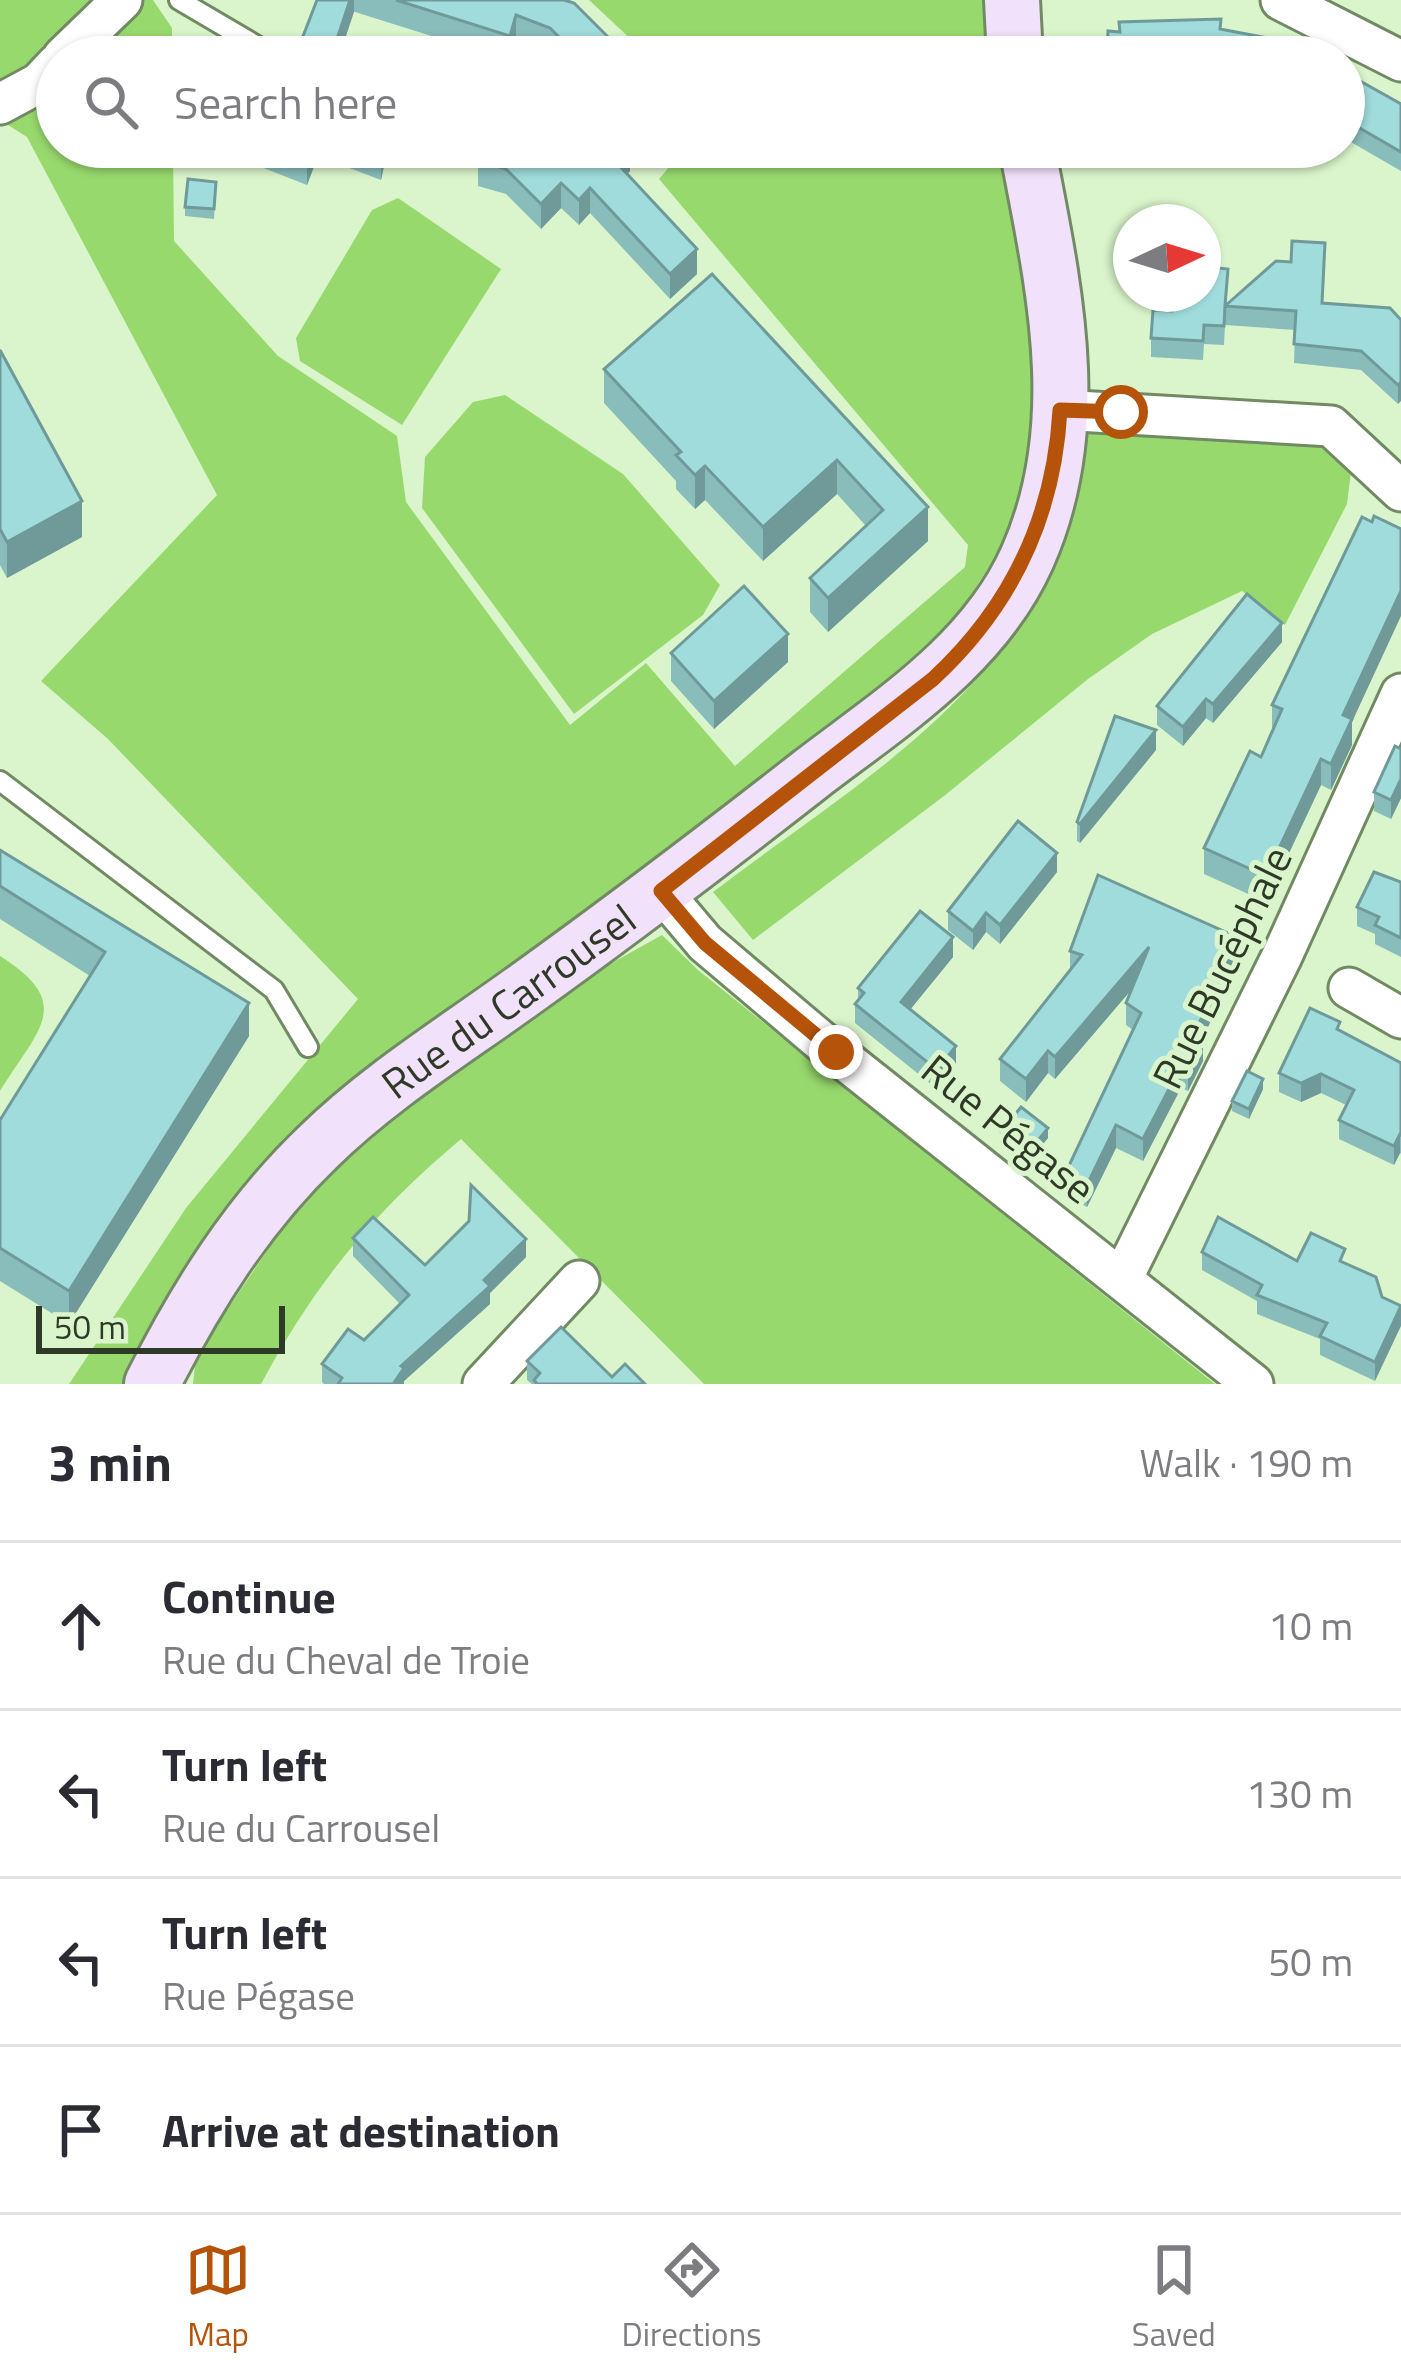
<!DOCTYPE html>
<html lang="en">
<head>
<meta charset="utf-8">
<style>
  body { margin:0; font-family:"Titillium Web",sans-serif; background:#f7f7f7; color:#2b2b33 }
  .compass { position:absolute; left:1113px; top:204px; width:108px; height:108px; border-radius:50%; background:#fff; box-shadow:0 3px 9px #0004; rotate:86deg }
  .scale { position:absolute; left:36px; bottom:30px; width:249px; box-sizing:border-box; padding-left:12px; border:6px solid #2e3928; border-top:0; font-size:33px; line-height:42px; white-space:nowrap; color:#2e3928; -webkit-text-stroke:9px #daf5cb; paint-order:stroke }
  .stop { position:absolute; width:36px; height:36px; margin:-27px; border:9px solid #b45309; border-radius:50%; background:#fff }
  .stop.end { background:#b45309; border-color:#fff; box-shadow:0 3px 12px #0008 }
  .list { margin:0; padding:0; list-style:none }
  h2 { display:flex; justify-content:space-between; align-items:center; height:156px; margin:0; padding:0 48px; font-size:51px }
  h2 small { font-size:39px; font-weight:400; color:#7c7c81 }
  .list li { display:grid; grid-template-columns:78px 1fr auto; gap:36px; align-items:center; box-sizing:border-box; height:168px; padding:0 48px; border-top:3px solid #e1e1e2 }
  .list b { display:block; font-size:45px; white-space:nowrap }
  .list p { margin:0; font-size:39px; white-space:nowrap; color:#7c7c81 }
  .list em { font-size:39px; font-style:normal; color:#7c7c81 }
  .icon { flex:none; width:66px; height:66px; fill:none; stroke:currentColor; stroke-width:2; stroke-linecap:round; stroke-linejoin:round }
  .map { position:relative; flex:none; width:1401px; height:1384px; overflow:hidden }
  .search { position:absolute; background:#fff; box-shadow:0 3px 9px #0004; left:36px; right:36px; top:36px; height:132px; display:flex; align-items:center; gap:30px; box-sizing:border-box; padding:0 42px; border-radius:66px; color:#7c7c81; font-size:45px }
  .sheet { height:828px; background:#fff }
  nav { display:flex; justify-content:space-around; align-items:center; box-sizing:border-box; height:168px; border-top:3px solid #e1e1e2; background:#fff; font-size:33px; color:#7c7c81 }
  nav a { display:grid; justify-items:center; gap:6px }
  nav .on { color:#b45309 }
  .map>svg:first-child { display:block }
  .green { fill:#98d96e }
  .lines { fill:none; stroke-linecap:round; stroke-linejoin:round }
  .lane-casing { stroke:#728a64; stroke-width:24 }
  .street-casing { stroke:#728a64; stroke-width:45 }
  .secondary-casing { stroke:#728a64; stroke-width:60 }
  .lane { stroke:#fff; stroke-width:18 }
  .street { stroke:#fff; stroke-width:39 }
  .secondary { stroke:#f2e1fa; stroke-width:54 }
  .wall { fill:#89bdbc }
  .shaded-wall { fill:#6f9a99 }
  .building { fill:#9fdcdb; stroke:#6f9a99; stroke-width:3 }
  .route { stroke:#b45309; stroke-width:15 }
  .labels { text-anchor:middle; dominant-baseline:central; stroke-width:10; stroke-linejoin:round; paint-order:stroke }
  .street-label { font-size:42px; fill:#2e3928; stroke:#daf5cb }
</style>
</head>
<body>
<div class="map">
<svg width="1401" height="1384" viewBox="0 0 1401 1384">
  <rect width="100%" height="100%" fill="#daf5cb"/>
  <g class="green">
    <path d="M0,0H153L172,28V57H57V147H173L174,241L278,356L397,436L406,502L570,725L646,663L735,766L965,567L968,545L659,179L686,147H1002L1041,372L1018,522L936,649L418,1037L135,1384H69L186,1208L358,999L108,739L41,681L217,495L27,137L0,120Z"/>
    <path d="M589,0H990L991,57H650Z"/>
    <path d="M398,198L501,269L402,425L300,361L296,338L372,210Z"/>
    <path d="M505,395L623,474L720,585L703,615L574,714L422,508L425,457L473,402Z"/>
    <path d="M1097,426L1328,446L1351,472L1347,504L1285,625L1242,591L1152,634L1088,679L944,796L753,940L713,892C830,802 988,711 1047,571C1064,529 1072,481 1083,437Z"/>
    <path d="M662,935L698,970L1215,1384H704L461,1139C372,1214 316,1282 261,1384H193L196,1356L304,1196L380,1128L583,979Z"/>
    <path d="M0,956C76,1004 38,1029 0,1091Z"/>
  </g>
  <g class="lines">
    <defs>
      <g id="lane">
        <path d="M179,0L276,57"/>
        <path d="M0,781L274,990L308,1047"/>
      </g>
      <g id="street">
        <path d="M1281,0L1401,61"/>
        <path d="M63,57L122,0"/>
        <path d="M0,104L39,83L57,64"/>
        <path d="M1060,410L1331,426L1401,491"/>
        <path d="M661,891L705,943L822,1042L1253,1384"/>
        <path d="M1349,988L1401,1018"/>
        <path d="M1122,1279L1282,956L1401,694"/>
        <path d="M483,1384L579,1281"/>
      </g>
      <g id="secondary">
        <path d="M1012,0L1015,57"/>
        <path id="s1" d="M152,1384C196,1297 247,1215 318,1147C378,1088 452,1042 520,993C619,922 715,849 811,774C892,712 984,654 1027,558C1087,424 1053,284 1027,147"/>
      </g>
    </defs>
    <use href="#lane" class="lane-casing"/>
    <use href="#street" class="street-casing"/>
    <use href="#secondary" class="secondary-casing"/>
    <use href="#lane" class="lane"/>
    <use href="#street" class="street"/>
    <use href="#secondary" class="secondary"/>
  </g>
  <g class="wall">
    <path d="M317,0H564L628,57H554L550,53L516,40L511,57H498Z"/>
    <path d="M1344,72L1401,104V171L1344,138Z"/>
    <path d="M261,147H388L381,180L318,156L307,185L261,167Z"/>
    <path d="M478,161L630,171L627,174L697,274L670,299L590,213L579,225L561,208L541,229L506,194L478,186Z"/>
    <path d="M216,182L214,219L185,216V207Z"/>
    <path d="M1325,262L1323,303L1401,320L1398,404L1361,370L1294,363L1295,330L1225,325L1224,345L1204,344L1203,360L1151,357V338L1208,267L1227,304Z"/>
    <path d="M712,274L928,541L828,632L810,612V578L866,526L837,494L763,561L705,500L695,509L676,489V481L604,403V369Z"/>
    <path d="M0,350L82,537L7,578L0,565Z"/>
    <path d="M1282,642L1213,723L1206,718L1183,746L1157,725V706Z"/>
    <path d="M671,653L788,662L714,729L671,681Z"/>
    <path d="M1272,705L1352,722V745L1331,790L1321,785L1266,902L1204,874V848L1261,757L1272,730Z"/>
    <path d="M1401,749V798L1391,819L1374,811V792Z"/>
    <path d="M1156,750L1080,843L1077,841V822Z"/>
    <path d="M0,850L249,1036L69,1324L0,1281V1120L90,976L0,919Z"/>
    <path d="M1057,872L1000,944L986,932L973,950L948,930V911Z"/>
    <path d="M1401,882V957L1375,944V934L1357,926V907Z"/>
    <path d="M1070,951L1239,960L1203,1038V1061L1188,1091L1181,1088L1143,1161L1116,1148L1087,1207L1065,1196V1174L1133,1030L1126,1025V1003L1132,989L1055,1079L1048,1073L1026,1102L1000,1081V1059L1070,970Z"/>
    <path d="M953,957L910,1009L956,1065L937,1089L855,1023V1004L858,1000V988Z"/>
    <path d="M1340,1031L1401,1063V1154L1400,1153L1394,1165L1339,1139V1120L1346,1105L1321,1093L1301,1102L1279,1092V1073Z"/>
    <path d="M1263,1089L1249,1119L1232,1111V1101Z"/>
    <path d="M1001,1132L1048,1138L1028,1162L1001,1141Z"/>
    <path d="M353,1238L425,1265L526,1257L490,1293V1304L404,1381V1384H324L322,1382V1364L364,1340L400,1304L353,1256Z"/>
    <path d="M1202,1252L1297,1261L1345,1263L1376,1277L1375,1381L1320,1355V1339L1257,1314V1301L1202,1270Z"/>
    <path d="M527,1361L612,1377L645,1384H532L527,1380Z"/>
  </g>
  <g class="shaded-wall">
    <path d="M350,0H354V12L339,57H331Z"/>
    <path d="M516,15V40L510,57V36Z"/>
    <path d="M312,147H318V156L307,185V160Z"/>
    <path d="M382,147H388L381,180V155Z"/>
    <path d="M630,147V171L616,186V162Z"/>
    <path d="M561,183V208L541,229V204Z"/>
    <path d="M590,188V213L579,225V200Z"/>
    <path d="M697,249V274L670,299V274Z"/>
    <path d="M1401,382V401L1398,404V385Z"/>
    <path d="M837,460V494L763,561V527Z"/>
    <path d="M705,466V500L695,509V475Z"/>
    <path d="M82,501V537L7,578V542Z"/>
    <path d="M928,507V541L828,632V598Z"/>
    <path d="M1401,591V616L1352,722V745L1331,790V764L1343,715Z"/>
    <path d="M1282,623V642L1213,723V704Z"/>
    <path d="M788,634V662L714,729V701Z"/>
    <path d="M1206,699V718L1183,746V727Z"/>
    <path d="M1156,730V750L1080,843V824Z"/>
    <path d="M1321,759V785L1266,902V876Z"/>
    <path d="M1401,779V798L1391,819V800Z"/>
    <path d="M1057,853V872L1000,944V925Z"/>
    <path d="M986,913V932L973,950V931Z"/>
    <path d="M953,937V957L901,1021V1002Z"/>
    <path d="M1239,938V960L1194,1057V1034Z"/>
    <path d="M1149,947V969L1055,1079V1057Z"/>
    <path d="M249,1003V1036L69,1324V1291Z"/>
    <path d="M1203,1039V1061L1188,1091V1069Z"/>
    <path d="M956,1046V1065L937,1089V1070Z"/>
    <path d="M1048,1051V1073L1026,1102V1079Z"/>
    <path d="M1181,1066V1088L1143,1161V1139Z"/>
    <path d="M1321,1074V1093L1301,1102V1083Z"/>
    <path d="M1263,1079V1089L1249,1119V1109Z"/>
    <path d="M1116,1125V1148L1087,1207V1185Z"/>
    <path d="M1048,1128V1138L1028,1162V1153Z"/>
    <path d="M1400,1134V1153L1394,1165V1146Z"/>
    <path d="M526,1239V1257L490,1293V1304L404,1381V1384H393L401,1366Z"/>
    <path d="M1401,1307V1326L1375,1381V1362Z"/>
  </g>
  <g class="building">
    <path d="M317,0H350L331,57H295Z"/>
    <path d="M396,0H564L574,3L628,57H579L550,28L516,15L510,36Z"/>
    <path d="M1221,19L1220,29L1290,42L1316,57H1107L1108,31L1120,32L1119,22Z"/>
    <path d="M1344,72L1401,104V152L1344,119Z"/>
    <path d="M273,147H312L307,160Z"/>
    <path d="M360,147H382L381,155Z"/>
    <path d="M491,147H630L616,162L697,249L670,274L590,188L579,200L561,183L541,204L506,169L478,161Z"/>
    <path d="M188,179L216,182L214,209L185,207Z"/>
    <path d="M1292,241L1325,243L1322,303L1390,308L1401,320V382L1398,385L1361,351L1294,344L1296,311L1225,306L1224,326L1204,325L1203,341L1151,338L1153,310L1172,311L1173,294H1203V259H1208V267L1228,269L1225,306L1276,261L1291,262Z"/>
    <path d="M712,274L928,507L828,598L810,578L883,510L837,460L763,527L705,466L695,475L676,455L681,452L604,369Z"/>
    <path d="M0,350L82,501L7,542L0,529Z"/>
    <path d="M1374,516L1401,529V591L1343,715L1352,719L1331,764L1321,759L1266,876L1204,848L1250,751L1261,757L1282,709L1272,705L1362,517L1372,522Z"/>
    <path d="M744,586L788,634L714,701L671,653Z"/>
    <path d="M1247,594L1282,623L1213,704L1206,699L1183,727L1157,706Z"/>
    <path d="M1115,716L1156,730L1080,824L1077,822Z"/>
    <path d="M1395,746L1401,749V779L1391,800L1374,792Z"/>
    <path d="M1018,821L1057,853L1000,925L986,913L973,931L948,911Z"/>
    <path d="M0,850L249,1003L69,1291L0,1248V1120L105,952L0,886Z"/>
    <path d="M1374,872L1401,882V938L1375,925L1379,917L1357,907Z"/>
    <path d="M1098,875L1239,938L1194,1034L1203,1039L1188,1069L1181,1066L1143,1139L1116,1125L1087,1185L1065,1174L1141,1013L1126,1003L1149,947L1055,1057L1048,1051L1026,1079L1000,1059L1082,955L1070,951Z"/>
    <path d="M920,911L953,937L901,1002L956,1046L937,1070L855,1004L864,993L858,988Z"/>
    <path d="M1310,1008L1340,1022L1337,1029L1401,1063V1135L1400,1134L1394,1146L1339,1120L1354,1090L1321,1074L1301,1083L1279,1073Z"/>
    <path d="M1247,1071L1263,1079L1249,1109L1232,1101Z"/>
    <path d="M1021,1107L1048,1128L1028,1153L1001,1132Z"/>
    <path d="M471,1185L526,1239L484,1280L490,1286L401,1366L404,1368L393,1384H338L342,1378L322,1364L348,1329L364,1340L409,1295L353,1238L373,1217L425,1265L469,1221Z"/>
    <path d="M1218,1217L1297,1261L1311,1233L1345,1249L1340,1261L1376,1277L1382,1297L1401,1306L1375,1362L1320,1336L1327,1323L1257,1295L1262,1285L1202,1252Z"/>
    <path d="M561,1327L612,1377L625,1364L645,1384H537L534,1380L540,1373L527,1361Z"/>
  </g>
  <g class="lines">
    <path class="route" d="M836,1052L705,943L661,891L933,679C1012,606 1054,517 1060,410L1121,412"/>
  </g>
  <g class="labels">
    <g class="street-label">
      <text transform="translate(1221 967) rotate(-64)">Rue Bucéphale</text>
      <text stroke="none"><textPath href="#s1" startOffset="531">Rue du Carrousel</textPath></text>
      <text transform="translate(1009 1128) rotate(39)">Rue Pégase</text>
    </g>
  </g>
</svg>
<svg class="compass" viewBox="-18 -18 36 36"><path d="M0-13l5 13h-10z" fill="#e53935"/><path d="M0 13l5-13h-10z" fill="#7c7c81"/></svg>
<div class="scale">50 m</div>
<div class="stop" style="left:1121px;top:412px"></div>
<div class="stop end" style="left:836px;top:1052px"></div>
<div class="search"><svg class="icon" aria-label="search" viewBox="0 0 24 24"><circle cx="10" cy="10" r="6"/><path d="M15 15l6 6"/></svg>Search here</div>
</div>
<section class="sheet">
<h2>3 min<small>Walk · 190 m</small></h2>
<ul class="list">
<li><svg class="icon" aria-label="ahead" viewBox="0 0 24 24"><path d="M12 20V5M6 11l6-6 6 6"/></svg><div><b>Continue</b><p>Rue du Cheval de Troie</p></div><em>10 m</em></li>
<li><svg class="icon" aria-label="left" viewBox="0 0 24 24"><path d="M17 20v-9H6M10 6l-5 5 5 5"/></svg><div><b>Turn left</b><p>Rue du Carrousel</p></div><em>130 m</em></li>
<li><svg class="icon" aria-label="left" viewBox="0 0 24 24"><path d="M17 20v-9H6M10 6l-5 5 5 5"/></svg><div><b>Turn left</b><p>Rue Pégase</p></div><em>50 m</em></li>
<li><svg class="icon" aria-label="arrive" viewBox="0 0 24 24"><path d="M6 21V4h12l-3 4 3 4H6"/></svg><div><b>Arrive at destination</b></div></li>
</ul>
</section>
<nav>
<a class="on"><svg class="icon" aria-label="map" viewBox="0 0 24 24"><path d="M3 6l6-2 6 2 6-2v14l-6 2-6-2-6 2zM9 4v14M15 6v14"/></svg>Map</a>
<a><svg class="icon" aria-label="directions" viewBox="0 0 24 24"><path d="M12 3l9 9-9 9-9-9zM9 14v-3h6M13 9l2 2-2 2"/></svg>Directions</a>
<a><svg class="icon" aria-label="saved" viewBox="0 0 24 24"><path d="M7 4h10v16l-5-4-5 4z"/></svg>Saved</a>
</nav>
</body>
</html>
